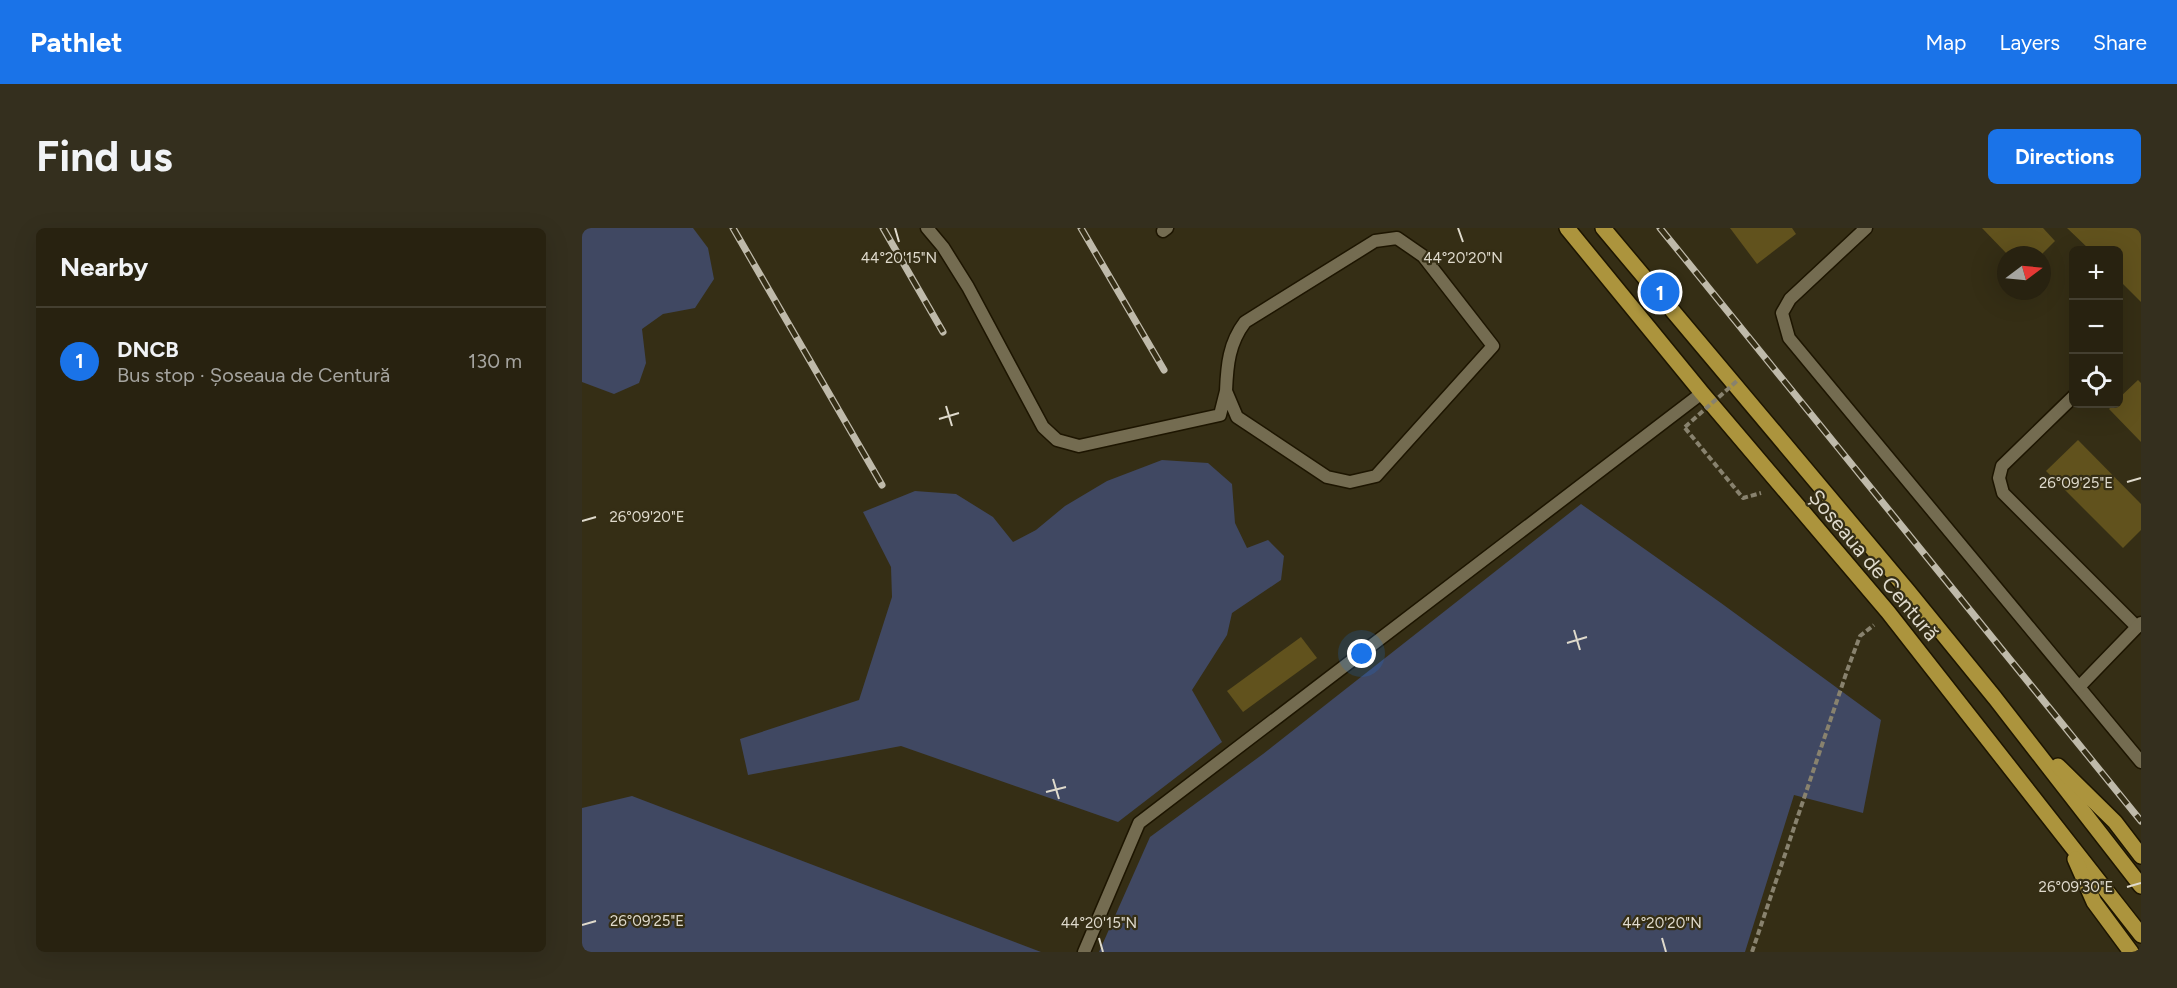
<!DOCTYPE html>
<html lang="en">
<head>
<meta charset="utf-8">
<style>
  body { margin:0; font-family:Figtree,sans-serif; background:#342f1e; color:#f1f3f6 }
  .controls { position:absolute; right:18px; top:18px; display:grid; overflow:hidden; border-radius:9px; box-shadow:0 6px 24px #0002 }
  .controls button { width:54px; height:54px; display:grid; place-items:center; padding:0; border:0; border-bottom:2px solid #443f30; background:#282210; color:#f1f3f6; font:30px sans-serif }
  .compass { position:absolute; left:1415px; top:18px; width:54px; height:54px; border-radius:50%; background:#282210; box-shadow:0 6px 24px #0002; rotate:74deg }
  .you { position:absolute; left:780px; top:426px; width:21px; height:21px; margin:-15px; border:4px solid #fff; border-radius:50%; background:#1a73e8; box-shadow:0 0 0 9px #1a73e833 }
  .badge { display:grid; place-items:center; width:39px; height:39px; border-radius:50%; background:#1a73e8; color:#fff; font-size:20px; font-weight:700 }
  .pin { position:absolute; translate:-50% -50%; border:3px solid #fff; box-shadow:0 2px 6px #0006 }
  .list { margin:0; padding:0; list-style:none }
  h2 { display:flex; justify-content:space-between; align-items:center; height:78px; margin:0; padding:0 24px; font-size:26px }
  h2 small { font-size:20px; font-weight:400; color:#a5a49f }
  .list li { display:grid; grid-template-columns:39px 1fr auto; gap:18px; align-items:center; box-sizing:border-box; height:108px; padding:0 24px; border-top:2px solid #443f30 }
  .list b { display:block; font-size:22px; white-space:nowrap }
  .list p { margin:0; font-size:20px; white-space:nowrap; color:#a5a49f }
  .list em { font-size:20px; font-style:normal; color:#a5a49f }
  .icon { flex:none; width:33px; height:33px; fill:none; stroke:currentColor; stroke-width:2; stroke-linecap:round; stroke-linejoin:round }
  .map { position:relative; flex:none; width:1559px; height:724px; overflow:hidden; border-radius:9px }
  header { display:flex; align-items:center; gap:36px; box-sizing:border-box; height:84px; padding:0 30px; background:#1a73e8; color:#fff }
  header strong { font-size:28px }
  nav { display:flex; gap:33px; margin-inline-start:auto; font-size:21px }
  .intro { display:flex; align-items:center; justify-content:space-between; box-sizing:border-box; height:144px; padding:0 36px }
  h1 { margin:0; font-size:42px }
  .button { padding:15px 27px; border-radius:9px; background:#1a73e8; color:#fff; font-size:21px; font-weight:700 }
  main { display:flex; gap:36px; padding:0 36px }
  aside { flex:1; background:#282210; border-radius:9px; box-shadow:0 6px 24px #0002 }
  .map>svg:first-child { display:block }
  .green { fill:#404862 }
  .building { fill:#61521d }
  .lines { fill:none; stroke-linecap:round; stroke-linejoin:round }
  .service-casing { stroke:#1d1500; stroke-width:15 }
  .primary-casing { stroke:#1d1500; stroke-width:18 }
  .path { stroke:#88826e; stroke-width:4; stroke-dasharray:6 3; stroke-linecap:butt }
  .service { stroke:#746c51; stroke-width:12 }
  .primary { stroke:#ac943d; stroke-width:15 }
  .rail-casing { stroke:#bfbaaa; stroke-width:7 }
  .rail { stroke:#352e15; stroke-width:4.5; stroke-dasharray:14; stroke-linecap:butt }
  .path-bridge { stroke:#88826e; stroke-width:4; stroke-dasharray:6 3; stroke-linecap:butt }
  .ticks { fill:none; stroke:#dfdacc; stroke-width:2 }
  .labels { text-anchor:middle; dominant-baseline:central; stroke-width:4.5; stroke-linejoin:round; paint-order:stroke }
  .street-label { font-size:21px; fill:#dfdacc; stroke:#352e15 }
  .ticks-label { font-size:15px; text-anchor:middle; fill:#dfdacc; stroke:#352e15; stroke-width:4.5; stroke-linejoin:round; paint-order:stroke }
</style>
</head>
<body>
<header>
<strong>Pathlet</strong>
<nav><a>Map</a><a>Layers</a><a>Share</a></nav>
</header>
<div class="intro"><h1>Find us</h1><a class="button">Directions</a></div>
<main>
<aside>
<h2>Nearby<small></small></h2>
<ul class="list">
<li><span class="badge">1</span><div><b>DNCB</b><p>Bus stop · Șoseaua de Centură</p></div><em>130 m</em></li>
</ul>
</aside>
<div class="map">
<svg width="1559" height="724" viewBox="0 0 1559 724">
  <rect width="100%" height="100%" fill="#352e15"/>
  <g class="green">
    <path d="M0,0H111L126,20L132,51L113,80L81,86L60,101L64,135L57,155L32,166L0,154Z"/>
    <path d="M580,232L626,235L650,256L653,295L665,320L686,312L702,328L699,352L650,385L645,407L610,462L640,514L536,594L319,518L166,547L158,511L277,472L310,369L309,339L281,284L333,263L374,266L411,289L431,314L454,302L483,278L525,253Z"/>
    <path d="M999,276L1139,375L1299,492L1281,585L1212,567L1163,724H517L568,609L681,526Z"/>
    <path d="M50,568L459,724H0V580Z"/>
  </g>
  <g class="building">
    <path d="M1148,0H1210L1214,6L1175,36Z"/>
    <path d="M1400,0H1461L1473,13L1459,27H1426Z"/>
    <path d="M1485,0H1559V74L1536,51V22H1508Z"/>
    <path d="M1556,152L1559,155V214L1527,181L1532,176H1536V171Z"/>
    <path d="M1496,212L1559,276V302L1541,320L1464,243Z"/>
    <path d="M719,409L735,430L661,484L645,463Z"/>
  </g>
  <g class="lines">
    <defs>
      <g id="service">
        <path d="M345,0L361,19L386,59L461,199L475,212L497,218L638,187L644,163L655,189L745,249L768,254L794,248L911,118L841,28L815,10L793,13L663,94C647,115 645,137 644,163"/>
        <path d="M1284,0L1208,71L1200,85L1207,110L1559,534"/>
        <path d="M581,3L585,0"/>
        <path d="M1492,168L1420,238L1417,250L1421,265L1555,399"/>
        <path d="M1497,459L1559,395"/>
        <path d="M502,724L557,595L1120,165"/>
      </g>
      <g id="primary">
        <path d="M985,0L1120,165L1306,384L1559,707"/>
        <path d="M1021,0L1326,363L1413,470L1559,658"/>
        <path d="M1476,538L1533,594L1559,628"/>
        <path d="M1493,631L1512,674L1549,724"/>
      </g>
    </defs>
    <use href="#service" class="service-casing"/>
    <use href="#primary" class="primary-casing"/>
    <g class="path">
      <path d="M1103,200L1161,270L1179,265"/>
      <path d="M1170,724L1266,440L1278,408L1292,397"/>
    </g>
    <use href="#service" class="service"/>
    <use href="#primary" class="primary"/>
    <defs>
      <g id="rail">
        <path d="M151,0L300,257"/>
        <path d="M301,0L361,104"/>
        <path d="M499,0L582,142"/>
        <path d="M1078,0L1559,593"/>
      </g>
    </defs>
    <use href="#rail" class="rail-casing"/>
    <use href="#rail" class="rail"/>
    <path class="path-bridge" d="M1103,199L1156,152"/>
  </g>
  <path class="ticks" d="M313,0L317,14M876,0L881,14M364,178L370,198M357,191L377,185M1545,254L1559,250M0,293L14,289M992,402L998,422M985,415L1005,409M471,551L477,571M464,564L484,559M1545,659L1559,655M0,697L14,693M517,710L521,724M1080,710L1084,724"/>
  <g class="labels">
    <g class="street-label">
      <text transform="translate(1292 337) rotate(50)">Șoseaua de Centură</text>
    </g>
  </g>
  <g class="ticks-label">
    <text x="317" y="35">44°20'15"N</text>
    <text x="881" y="35">44°20'20"N</text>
    <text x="1494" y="260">26°09'25"E</text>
    <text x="65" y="294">26°09'20"E</text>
    <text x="1494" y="664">26°09'30"E</text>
    <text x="65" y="698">26°09'25"E</text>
    <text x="517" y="700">44°20'15"N</text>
    <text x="1080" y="700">44°20'20"N</text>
  </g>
</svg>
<div class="controls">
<button>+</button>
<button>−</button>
<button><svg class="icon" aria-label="locate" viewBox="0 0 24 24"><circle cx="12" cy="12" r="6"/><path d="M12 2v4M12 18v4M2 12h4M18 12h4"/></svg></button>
</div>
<svg class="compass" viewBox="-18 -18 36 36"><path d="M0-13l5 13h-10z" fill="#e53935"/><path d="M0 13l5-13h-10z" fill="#a5a49f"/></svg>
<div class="you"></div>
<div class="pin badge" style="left:1078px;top:64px">1</div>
</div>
</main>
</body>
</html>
